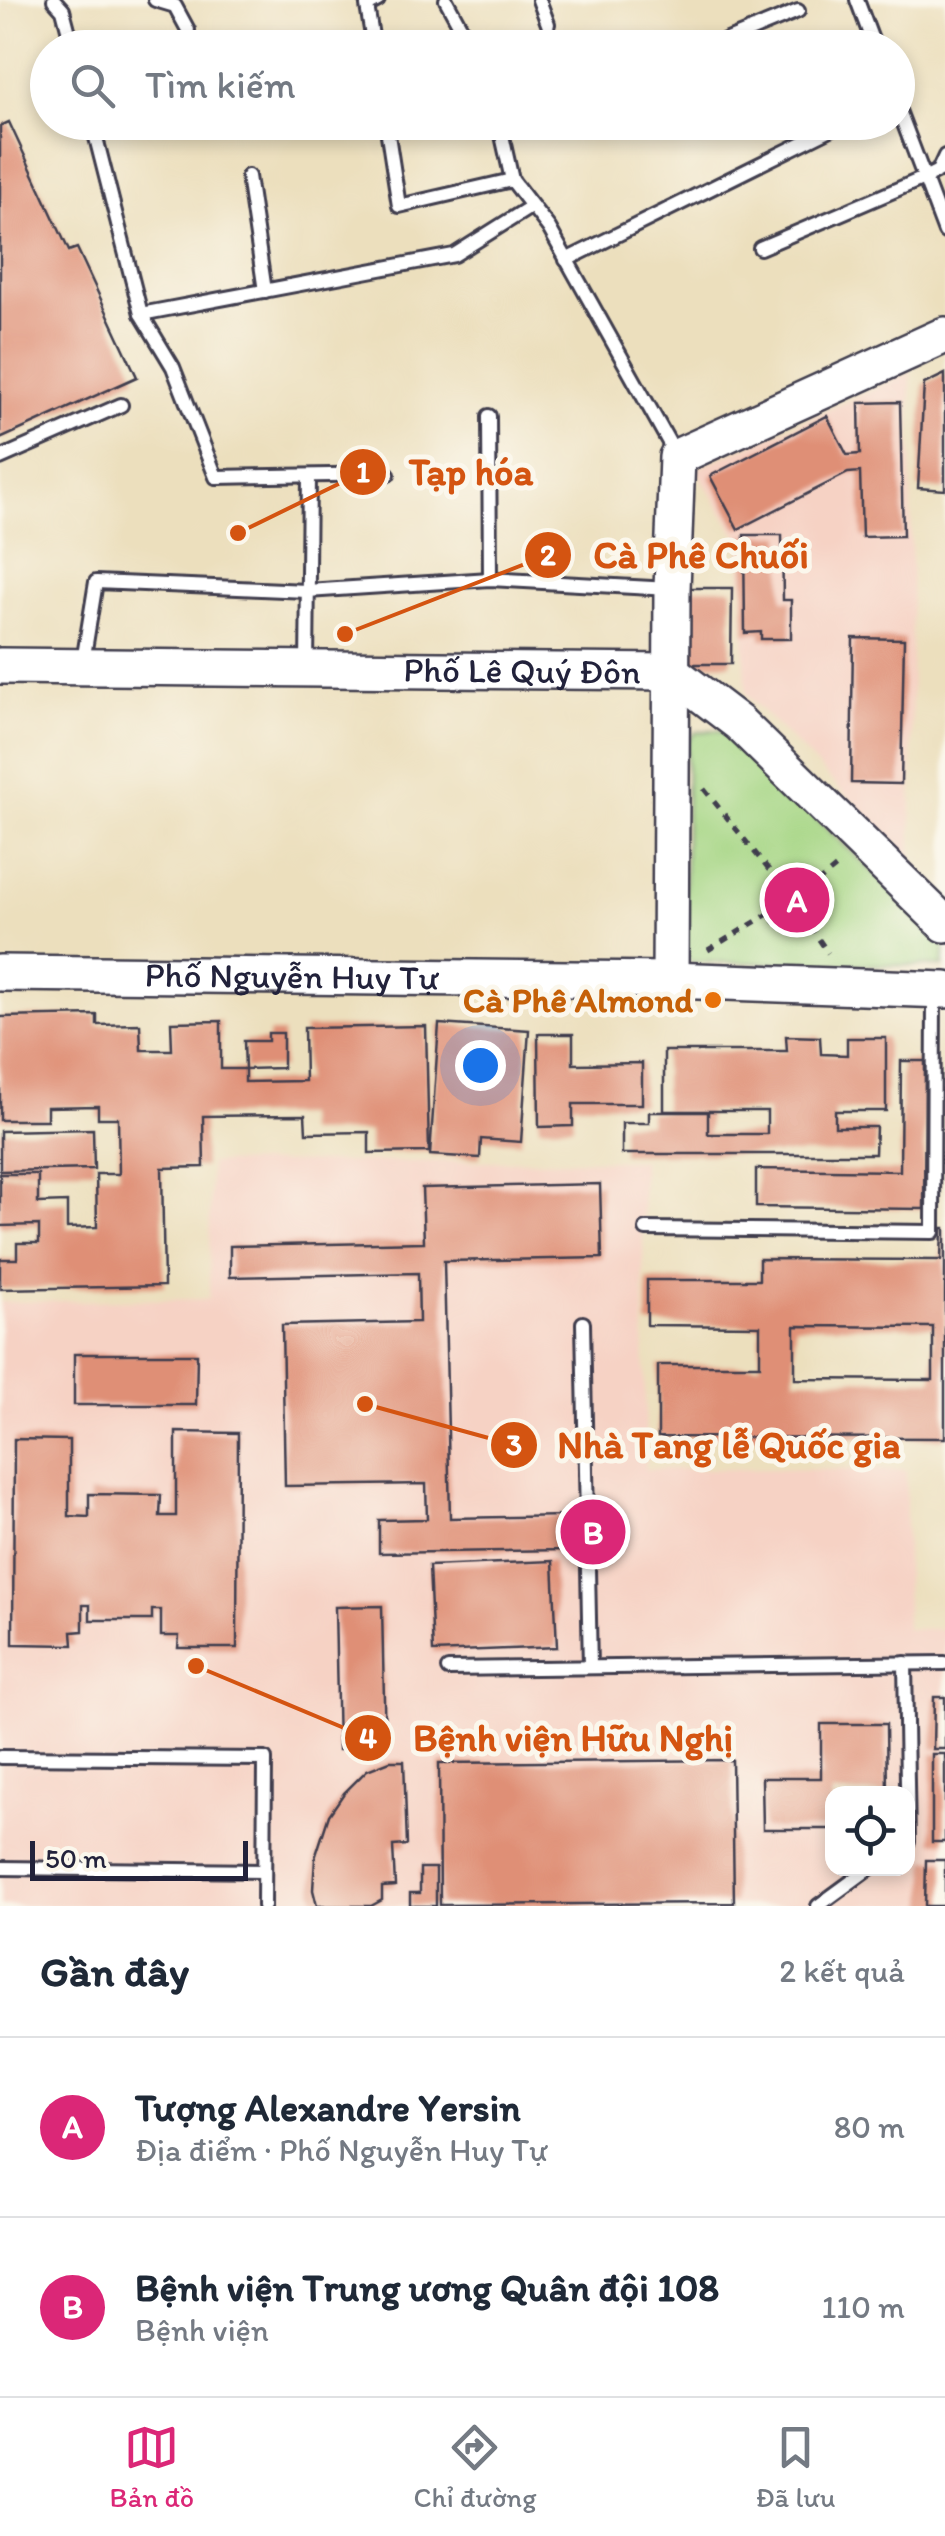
<!DOCTYPE html>
<html lang="vi">
<head>
<meta charset="utf-8">
<style>
  body { margin:0; font-family:Itim,sans-serif; background:#f6f6f7; color:#1f2937 }
  .controls { position:absolute; right:30px; bottom:30px; display:grid; overflow:hidden; border-radius:20px; box-shadow:0 5px 15px #0003 }
  .controls button { width:90px; height:90px; display:grid; place-items:center; padding:0; border:0; border-bottom:2px solid #e0e1e3; background:#fff; color:#1f2937; font:50px sans-serif }
  .scale { position:absolute; left:30px; bottom:25px; width:218px; box-sizing:border-box; padding-left:10px; border:5px solid #22223b; border-top:0; font-size:28px; line-height:35px; white-space:nowrap; color:#22223b; -webkit-text-stroke:8px #fbf7ec; paint-order:stroke }
  .you { position:absolute; left:480px; top:1065px; width:35px; height:35px; margin:-25px; border:8px solid #fff; border-radius:50%; background:#1a73e8; box-shadow:0 0 0 15px #1a73e833 }
  .badge { display:grid; place-items:center; width:65px; height:65px; border-radius:50%; background:#db2777; color:#fff; font-size:32px; font-weight:700 }
  .pin { position:absolute; translate:-50% -50%; border:5px solid #fff; box-shadow:0 2px 10px #0006 }
  .list { margin:0; padding:0; list-style:none }
  h2 { display:flex; justify-content:space-between; align-items:center; height:130px; margin:0; padding:0 40px; font-size:42px }
  h2 small { font-size:32px; font-weight:400; color:#747a83 }
  .list li { display:grid; grid-template-columns:65px 1fr auto; gap:30px; align-items:center; box-sizing:border-box; height:180px; padding:0 40px; border-top:2px solid #e0e1e3 }
  .list b { display:block; font-size:38px; white-space:nowrap }
  .list p { margin:0; font-size:32px; white-space:nowrap; color:#747a83 }
  .list em { font-size:32px; font-style:normal; color:#747a83 }
  .icon { flex:none; width:55px; height:55px; fill:none; stroke:currentColor; stroke-width:2; stroke-linecap:round; stroke-linejoin:round }
  .map { position:relative; flex:none; width:945px; height:1906px; overflow:hidden }
  .search { position:absolute; background:#fff; box-shadow:0 5px 15px #0003; left:30px; right:30px; top:30px; height:110px; display:flex; align-items:center; gap:25px; box-sizing:border-box; padding:0 35px; border-radius:55px; color:#747a83; font-size:38px }
  .sheet { height:490px; background:#fff }
  nav { display:flex; justify-content:space-around; align-items:center; box-sizing:border-box; height:140px; border-top:2px solid #e0e1e3; background:#fff; font-size:28px; color:#747a83 }
  nav a { display:grid; justify-items:center; gap:5px }
  nav .on { color:#db2777 }
  .map>svg:first-child { display:block }
  .built { fill:#f6d2c4; fill-rule:evenodd }
  .green { fill:#a4d583; stroke:#637c5f; stroke-width:2.5 }
  .building { fill:#df8f76; fill-rule:evenodd }
  .lines { fill:none; stroke-linecap:round; stroke-linejoin:round }
  .lane-casing { stroke:#403e4e; stroke-width:18 }
  .secondary-casing { stroke:#403e4e; stroke-width:40 }
  .path { stroke:#403e4e; stroke-width:5; stroke-dasharray:8 8; stroke-linecap:butt }
  .lane { stroke:#fff; stroke-width:12 }
  .secondary { stroke:#fff; stroke-width:35 }
  .food-dot { fill:#e8710a; stroke:#fbf7ec; stroke-width:4 }
  .labels { text-anchor:middle; dominant-baseline:central; stroke-width:10; stroke-linejoin:round; paint-order:stroke }
  .street-label { font-size:35px; fill:#22223b; stroke:#fbf7ec }
  .food-label { font-size:35px; font-weight:bold; fill:#c56008; stroke:#fbf7ec; text-anchor:end }
  .leader { fill:none; stroke:#d45411; stroke-width:4 }
  .callout-dot { fill:#d45411; stroke:#fbf7ec; stroke-width:4 }
  .mark-label { font-size:30px; text-anchor:middle; font-weight:bold; fill:#fff }
  .callout-label { font-size:38px; text-anchor:middle; font-weight:bold; fill:#d45411; stroke:#fbf7ec; stroke-width:10; stroke-linejoin:round; paint-order:stroke }
</style>
</head>
<body>
<div class="map">
<svg width="945" height="1906" viewBox="0 0 945 1906">
  <rect width="100%" height="100%" fill="#fbf7ec"/>
  <filter id="ink" filterUnits="userSpaceOnUse"><feTurbulence type="fractalNoise" baseFrequency=".01" numOctaves="2"/><feDisplacementMap in="SourceGraphic" scale="20" xChannelSelector="R" yChannelSelector="G"/><feConvolveMatrix kernelMatrix="1 2 1 2 8 2 1 2 1" color-interpolation-filters="sRGB"/></filter>
  <filter id="wash" filterUnits="userSpaceOnUse"><feTurbulence type="fractalNoise" baseFrequency=".0048" numOctaves="4" result="noise"/><feDisplacementMap in="SourceGraphic" scale="40" xChannelSelector="R" yChannelSelector="G"/><feGaussianBlur stdDeviation="2.25" result="paint"/><feColorMatrix in="noise" values="0 0 0 0 0 0 0 0 0 0 0 0 0 0 0 0 0 1.4 0 .05"/><feComposite in="paint" operator="in"/></filter>
  <g filter="url(#wash)">
    <rect width="100%" height="100%" fill="#ecdfbd"/>
    <g class="built">
      <path d="M911,372L912,862L746,694L741,542L696,469Z"/>
      <path d="M642,1160L646,1469L906,1470V1629H945V1906H0V1302L209,1299L210,1163ZM832,1794H908V1868H832Z"/>
    </g>
    <path class="green" d="M711,730L722,731L945,939L943,966L693,962L684,958L687,743L695,733Z"/>
    <g id="blocks">
      <g class="building">
        <path d="M9,122L69,251L77,248L137,377L0,439V126Z"/>
        <path d="M945,374V490L918,488L924,384Z"/>
        <path d="M900,402L903,536L862,537L860,472L848,473L738,529L710,476L827,416L847,455L860,454L859,403Z"/>
        <path d="M744,535H782L783,600H791V639H761V632L745,633Z"/>
        <path d="M690,588H732L731,664H690Z"/>
        <path d="M853,638L904,639L901,784L851,783Z"/>
        <path d="M97,1015V1025L140,1024L141,1050H172L171,1022L221,1021V1069H245V1082L305,1081L304,1028L426,1026L429,1152L369,1153V1132L306,1133L305,1115L203,1116L204,1167L162,1168L164,1286L0,1289V1259H17V1243H39V1225L0,1226V1174H38V1203L67,1202V1228L97,1227L96,1174H119L118,1118H98V1106L47,1107V1120H0V1017Z"/>
        <path d="M439,1024L529,1030L521,1142L481,1139L480,1158L430,1155Z"/>
        <path d="M268,1033H283V1068L245,1069L244,1041H268Z"/>
        <path d="M538,1034H573V1064L642,1063V1104H573V1126L539,1127Z"/>
        <path d="M786,1036L820,1037L821,1054L847,1055V1038H886V1111H835V1127H876L875,1154H622V1123H649V1112H708V1134H767V1111H664V1051H787Z"/>
        <path d="M901,1061H925L924,1209L756,1207V1169L900,1171Z"/>
        <path d="M93,1129L94,1169L0,1171V1131Z"/>
        <path d="M600,1184L602,1258L444,1261L450,1518L566,1516L567,1550L379,1553V1520L427,1519L426,1484L285,1486L282,1325L419,1322L418,1273L230,1277V1246L424,1242L422,1188Z"/>
        <path d="M942,1228H945V1438L658,1437V1365H760V1326L647,1325V1280H759V1259L941,1260ZM795,1326L933,1327V1380L795,1379Z"/>
        <path d="M74,1354H197L196,1405H74Z"/>
        <path d="M176,1432L238,1433L237,1648H178L179,1636H161V1610H152V1620H90V1605H83V1631L72,1632L73,1645L13,1644L14,1439L69,1440V1516L89,1517V1494L161,1495L160,1516H176Z"/>
        <path d="M553,1561L557,1647L433,1652L429,1566Z"/>
        <path d="M382,1606L385,1749L338,1750L335,1607Z"/>
        <path d="M934,1697H945V1749H933Z"/>
        <path d="M821,1724H886L887,1794H832V1829H763L762,1778H821Z"/>
        <rect x="932" y="1754" width="13" height="88"/>
        <path d="M732,1760L734,1903L440,1905L439,1763Z"/>
        <path d="M390,1761H404L407,1845L393,1846L395,1886L382,1887V1900L371,1906H317L313,1890L315,1858L329,1815L344,1793L367,1770Z"/>
        <path d="M926,1860H945V1906H925Z"/>
        <path d="M420,1868H436V1906H410V1893H420Z"/>
      </g>
    </g>
  </g>
  <g filter="url(#ink)">
    <use href="#blocks" fill-opacity="0" stroke="#403e4e" stroke-width="2.5"/>
    <g class="lines">
      <defs>
        <g id="lane">
          <path d="M54,0L63,10L73,48"/>
          <path d="M155,0L175,6L188,30"/>
          <path d="M446,0L472,48"/>
          <path d="M539,0L548,24"/>
          <path d="M857,0L875,48"/>
          <path d="M374,48L367,6L378,0"/>
          <path d="M708,48L798,11"/>
          <path d="M898,108L945,232"/>
          <path d="M92,122L141,314L173,367L216,477L388,474"/>
          <path d="M386,122L399,206L512,180"/>
          <path d="M499,122L512,180L549,228L676,455"/>
          <path d="M501,131L523,122"/>
          <path d="M248,176L265,291"/>
          <path d="M760,248L924,178L938,171L945,156"/>
          <path d="M566,260L845,122"/>
          <path d="M141,314L454,255L532,206"/>
          <path d="M489,416L490,579"/>
          <path d="M0,458L121,405"/>
          <path d="M83,662L96,582L307,591L490,579L670,589"/>
          <path d="M307,668L309,476"/>
          <path d="M646,1229L933,1232L934,992"/>
          <path d="M583,1323L590,1667"/>
          <path d="M905,1663L908,1842"/>
          <path d="M448,1669L945,1663"/>
          <path d="M0,1757L265,1759L264,1906"/>
          <path d="M0,1868L264,1871"/>
          <path d="M818,1906L870,1868"/>
        </g>
        <g id="secondary">
          <path id="s1" d="M0,666L672,672L739,723L945,924"/>
          <path id="s2" d="M0,973L670,980L945,990"/>
          <path d="M670,980L672,589L677,457L945,335"/>
        </g>
      </defs>
      <use href="#lane" class="lane-casing"/>
      <use href="#secondary" class="secondary-casing"/>
      <g class="path">
        <path d="M704,789L777,880"/>
        <circle cx="795" cy="902" r="28"/>
        <path d="M817,883L839,865"/>
        <path d="M810,926L828,953"/>
        <path d="M708,950L770,913"/>
      </g>
      <use href="#lane" class="lane"/>
      <use href="#secondary" class="secondary"/>
    </g>
  </g>
  <circle class="food-dot" cx="713" cy="1000" r="10"/>
  <g class="labels">
    <g class="street-label">
      <text stroke="none"><textPath href="#s1" startOffset="522">Phố Lê Quý Đôn</textPath></text>
      <text stroke="none"><textPath href="#s2" startOffset="292">Phố Nguyễn Huy Tự</textPath></text>
    </g>
    <g class="food-label">
      <text x="693" y="1000">Cà Phê Almond</text>
    </g>
  </g>
  <path class="leader" d="M238 533L363 472M345 634L548 555M365 1404L514 1445M196 1666L368 1738"/>
  <g class="callout-dot">
    <circle cx="238" cy="533" r="10"/>
    <circle cx="345" cy="634" r="10"/>
    <circle cx="365" cy="1404" r="10"/>
    <circle cx="196" cy="1666" r="10"/>
    <circle cx="363" cy="472" r="25"/>
    <circle cx="548" cy="555" r="25"/>
    <circle cx="514" cy="1445" r="25"/>
    <circle cx="368" cy="1738" r="25"/>
  </g>
  <g class="mark-label">
    <text x="363" y="482">1</text>
    <text x="548" y="565">2</text>
    <text x="514" y="1455">3</text>
    <text x="368" y="1748">4</text>
  </g>
  <g class="callout-label">
    <text x="471" y="485">Tạp hóa</text>
    <text x="701" y="568">Cà Phê Chuối</text>
    <text x="729" y="1458">Nhà Tang lễ Quốc gia</text>
    <text x="573" y="1751">Bệnh viện Hữu Nghị</text>
  </g>
</svg>
<div class="controls">
<button><svg class="icon" aria-label="locate" viewBox="0 0 24 24"><circle cx="12" cy="12" r="6"/><path d="M12 2v4M12 18v4M2 12h4M18 12h4"/></svg></button>
</div>
<div class="scale">50 m</div>
<div class="you"></div>
<div class="pin badge" style="left:797px;top:900px">A</div>
<div class="pin badge" style="left:593px;top:1532px">B</div>
<div class="search"><svg class="icon" aria-label="search" viewBox="0 0 24 24"><circle cx="10" cy="10" r="6"/><path d="M15 15l6 6"/></svg>Tìm kiếm</div>
</div>
<section class="sheet">
<h2>Gần đây<small>2 kết quả</small></h2>
<ul class="list">
<li><span class="badge">A</span><div><b>Tượng Alexandre Yersin</b><p>Địa điểm · Phố Nguyễn Huy Tự</p></div><em>80 m</em></li>
<li><span class="badge">B</span><div><b>Bệnh viện Trung ương Quân đội 108</b><p>Bệnh viện</p></div><em>110 m</em></li>
</ul>
</section>
<nav>
<a class="on"><svg class="icon" aria-label="map" viewBox="0 0 24 24"><path d="M3 6l6-2 6 2 6-2v14l-6 2-6-2-6 2zM9 4v14M15 6v14"/></svg>Bản đồ</a>
<a><svg class="icon" aria-label="directions" viewBox="0 0 24 24"><path d="M12 3l9 9-9 9-9-9zM9 14v-3h6M13 9l2 2-2 2"/></svg>Chỉ đường</a>
<a><svg class="icon" aria-label="saved" viewBox="0 0 24 24"><path d="M7 4h10v16l-5-4-5 4z"/></svg>Đã lưu</a>
</nav>
</body>
</html>
